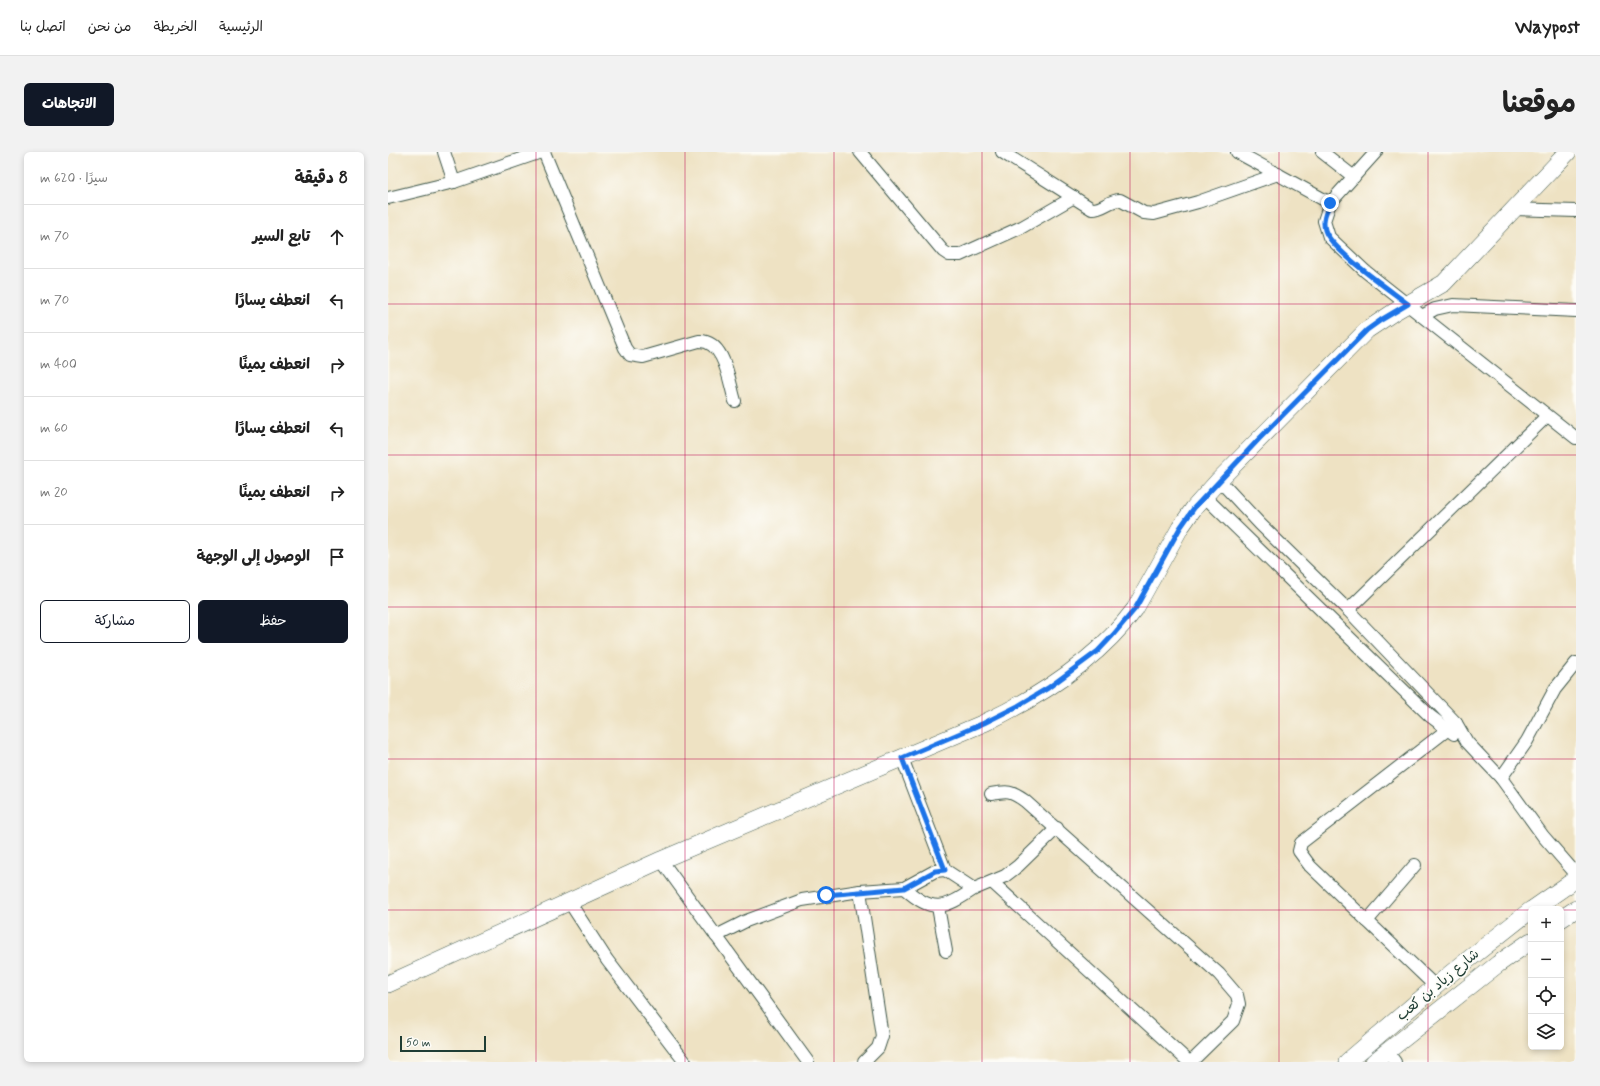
<!DOCTYPE html>
<html lang="ar">
<head>
<meta charset="utf-8">
<style>
  body { margin:0; font-family:Mynerve,"Playpen Sans Arabic",sans-serif; background:#f2f2f2; color:#222; direction:rtl }
  .controls { position:absolute; right:12px; bottom:12px; display:grid; overflow:hidden; border-radius:6px; box-shadow:0 2px 6px #0003 }
  .controls button { width:36px; height:36px; display:grid; place-items:center; padding:0; border:0; border-bottom:1px solid #e0e0e0; background:#fff; color:#222; font:20px sans-serif }
  .scale { position:absolute; left:12px; bottom:10px; width:86px; box-sizing:border-box; padding-left:4px; border:2px solid #1f3d34; border-top:0; font-size:11px; line-height:14px; white-space:nowrap; color:#1f3d34; -webkit-text-stroke:3px #fdfcf7; paint-order:stroke }
  .stop { position:absolute; width:12px; height:12px; margin:-9px; border:3px solid #1a73e8; border-radius:50%; background:#fff }
  .stop.end { background:#1a73e8; border-color:#fff; box-shadow:0 1px 4px #0008 }
  .list { margin:0; padding:0; list-style:none }
  h2 { display:flex; justify-content:space-between; align-items:center; height:52px; margin:0; padding:0 16px; font-size:17px }
  h2 small { font-size:13px; font-weight:400; color:#767676 }
  .list li { display:grid; grid-template-columns:26px 1fr auto; gap:12px; align-items:center; box-sizing:border-box; height:64px; padding:0 16px; border-top:1px solid #e0e0e0 }
  .list b { display:block; font-size:15px; white-space:nowrap }
  .list em { font-size:13px; font-style:normal; color:#767676 }
  .actions { display:flex; gap:8px; padding:12px 16px }
  .actions a { flex:1; padding:9px 0; border:1px solid #111827; border-radius:6px; text-align:center; font-size:14px; color:#111827 }
  .actions .main { background:#111827; color:#fff }
  .icon { flex:none; width:22px; height:22px; fill:none; stroke:currentColor; stroke-width:2; stroke-linecap:round; stroke-linejoin:round }
  .map { position:relative; flex:none; width:1188px; height:910px; overflow:hidden; direction:ltr; border-radius:6px }
  header { display:flex; align-items:center; gap:24px; box-sizing:border-box; height:56px; padding:0 20px; background:#fff; border-bottom:1px solid #e0e0e0 }
  header strong { font-size:19px }
  nav { display:flex; gap:22px; margin-inline-start:auto; font-size:14px }
  .intro { display:flex; align-items:center; justify-content:space-between; box-sizing:border-box; height:96px; padding:0 24px }
  h1 { margin:0; font-size:28px }
  .button { padding:10px 18px; border-radius:6px; background:#111827; color:#fff; font-size:14px; font-weight:700 }
  main { display:flex; gap:24px; padding:0 24px }
  aside { flex:1; background:#fff; border-radius:6px; box-shadow:0 2px 6px #0003 }
  .map>svg:first-child { display:block }
  .lines { fill:none; stroke-linecap:round; stroke-linejoin:round }
  .street-casing { stroke:#3e5649; stroke-width:14 }
  .secondary-casing { stroke:#3e5649; stroke-width:18 }
  .street { stroke:#fff; stroke-width:12 }
  .secondary { stroke:#fff; stroke-width:17 }
  .route { stroke:#1a73e8; stroke-width:5 }
  .grid { fill:none; stroke:#c2185b; stroke-width:1; stroke-opacity:0.55 }
  .labels { text-anchor:middle; dominant-baseline:central; stroke-width:3.5; stroke-linejoin:round; paint-order:stroke }
  .street-label { font-size:14px; fill:#1f3d34; stroke:#fdfcf7 }
</style>
</head>
<body>
<header>
<strong>Waypost</strong>
<nav><a>الرئيسية</a><a>الخريطة</a><a>من نحن</a><a>اتصل بنا</a></nav>
</header>
<div class="intro"><h1>موقعنا</h1><a class="button">الاتجاهات</a></div>
<main>
<div class="map">
<svg width="1188" height="910" viewBox="0 0 1188 910">
  <rect width="100%" height="100%" fill="#fdfcf7"/>
  <filter id="ink" filterUnits="userSpaceOnUse"><feTurbulence type="fractalNoise" baseFrequency=".025" numOctaves="2"/><feDisplacementMap in="SourceGraphic" scale="8" xChannelSelector="R" yChannelSelector="G"/><feConvolveMatrix kernelMatrix="1 2 1 2 8 2 1 2 1" color-interpolation-filters="sRGB"/></filter>
  <filter id="wash" filterUnits="userSpaceOnUse"><feTurbulence type="fractalNoise" baseFrequency=".012" numOctaves="4" result="noise"/><feDisplacementMap in="SourceGraphic" scale="16" xChannelSelector="R" yChannelSelector="G"/><feGaussianBlur stdDeviation="0.9" result="paint"/><feColorMatrix in="noise" values="0 0 0 0 0 0 0 0 0 0 0 0 0 0 0 0 0 1.4 0 .05"/><feComposite in="paint" operator="in"/></filter>
  <g filter="url(#wash)">
    <rect width="100%" height="100%" fill="#eee2c3"/>
  </g>
  <g filter="url(#ink)">
    <g class="lines">
      <defs>
        <g id="street">
          <path d="M56,0L66,30"/>
          <path d="M156,0L237,196L242,203L255,205L311,189C337,188 341,230 347,249"/>
          <path d="M472,0L555,99L561,103H572L634,75L686,45"/>
          <path d="M614,0L704,57C714,58 721,48 732,48L756,61L766,62L810,50L890,22"/>
          <path d="M849,0L942,51"/>
          <path d="M934,0L966,25"/>
          <path d="M988,0L942,51L936,69L941,85L977,119L1188,286"/>
          <path d="M0,46L66,30L153,0"/>
          <path d="M1126,57L1188,59"/>
          <path d="M1034,164L1047,157L1065,153L1188,159"/>
          <path d="M831,328L872,372L960,458L1068,571L1079,590L1113,626L1155,684L1188,722"/>
          <path d="M816,344L1042,564L1066,582"/>
          <path d="M960,458L1159,264"/>
          <path d="M514,606L557,718L586,737L617,724L630,714L669,676"/>
          <path d="M1113,626L1139,589L1167,537L1188,511"/>
          <path d="M603,642C620,639 623,639 637,649L831,822L849,843L851,852L845,869L803,910"/>
          <path d="M273,708L420,910"/>
          <path d="M604,730L801,910"/>
          <path d="M516,736C545,762 556,757 586,737"/>
          <path d="M472,739L494,884L490,896L476,910"/>
          <path d="M182,751L219,808L297,910"/>
          <path d="M550,755L558,799"/>
          <path d="M979,769L1027,713"/>
          <path d="M328,784L358,769L414,748L472,739L516,736L547,719L557,718"/>
          <path d="M1047,834L922,714L911,699L913,691L1068,571"/>
          <path d="M999,899L1007,910"/>
        </g>
        <g id="secondary">
          <path d="M1145,757L1188,727"/>
          <path d="M1173,767L1188,757"/>
          <path d="M0,832L273,708L596,571C653,544 709,508 747,457L792,376L806,356L831,328L979,178L1006,160L1056,131L1180,0"/>
          <path d="M959,910L1062,822L1143,758"/>
          <path d="M986,910L1110,812L1143,789"/>
        </g>
      </defs>
      <use href="#street" class="street-casing"/>
      <use href="#secondary" class="secondary-casing"/>
      <use href="#street" class="street"/>
      <use href="#secondary" class="secondary"/>
    </g>
  </g>
  <g class="lines" filter="url(#ink)">
    <path class="route" d="M438,743L516,736L547,719L557,718L514,606L596,571L630,554L660,536L710,499L725,483L747,457L792,376L806,356L871,287L979,178L993,168L1020,152C1002,138 943,98 937,78C934,68 938,60 942,51"/>
  </g>
  <path class="grid" d="M148,0V910M297,0V910M446,0V910M594,0V910M742,0V910M891,0V910M1040,0V910M0,152H1188M0,303H1188M0,455H1188M0,607H1188M0,758H1143M1173,758H1188"/>
  <g class="labels">
    <g class="street-label">
      <text transform="translate(1050 833) rotate(-40)">شارع زياد بن كعب</text>
    </g>
  </g>
</svg>
<div class="controls">
<button>+</button>
<button>−</button>
<button><svg class="icon" aria-label="locate" viewBox="0 0 24 24"><circle cx="12" cy="12" r="6"/><path d="M12 2v4M12 18v4M2 12h4M18 12h4"/></svg></button>
<button><svg class="icon" aria-label="layers" viewBox="0 0 24 24"><path d="M12 4l9 5-9 5-9-5zM3 14l9 5 9-5"/></svg></button>
</div>
<div class="scale">50 m</div>
<div class="stop" style="left:438px;top:743px"></div>
<div class="stop end" style="left:942px;top:51px"></div>
</div>
<aside>
<h2>8 دقيقة<small>سيرًا · 620 m</small></h2>
<ul class="list">
<li><svg class="icon" aria-label="ahead" viewBox="0 0 24 24"><path d="M12 20V5M6 11l6-6 6 6"/></svg><div><b>تابع السير</b></div><em>70 m</em></li>
<li><svg class="icon" aria-label="left" viewBox="0 0 24 24"><path d="M17 20v-9H6M10 6l-5 5 5 5"/></svg><div><b>انعطف يسارًا</b></div><em>70 m</em></li>
<li><svg class="icon" aria-label="right" viewBox="0 0 24 24"><path d="M7 20v-9h11M14 6l5 5-5 5"/></svg><div><b>انعطف يمينًا</b></div><em>400 m</em></li>
<li><svg class="icon" aria-label="left" viewBox="0 0 24 24"><path d="M17 20v-9H6M10 6l-5 5 5 5"/></svg><div><b>انعطف يسارًا</b></div><em>60 m</em></li>
<li><svg class="icon" aria-label="right" viewBox="0 0 24 24"><path d="M7 20v-9h11M14 6l5 5-5 5"/></svg><div><b>انعطف يمينًا</b></div><em>20 m</em></li>
<li><svg class="icon" aria-label="arrive" viewBox="0 0 24 24"><path d="M6 21V4h12l-3 4 3 4H6"/></svg><div><b>الوصول إلى الوجهة</b></div></li>
</ul>
<div class="actions"><a class="main">حفظ</a><a>مشاركة</a></div>
</aside>
</main>
</body>
</html>
